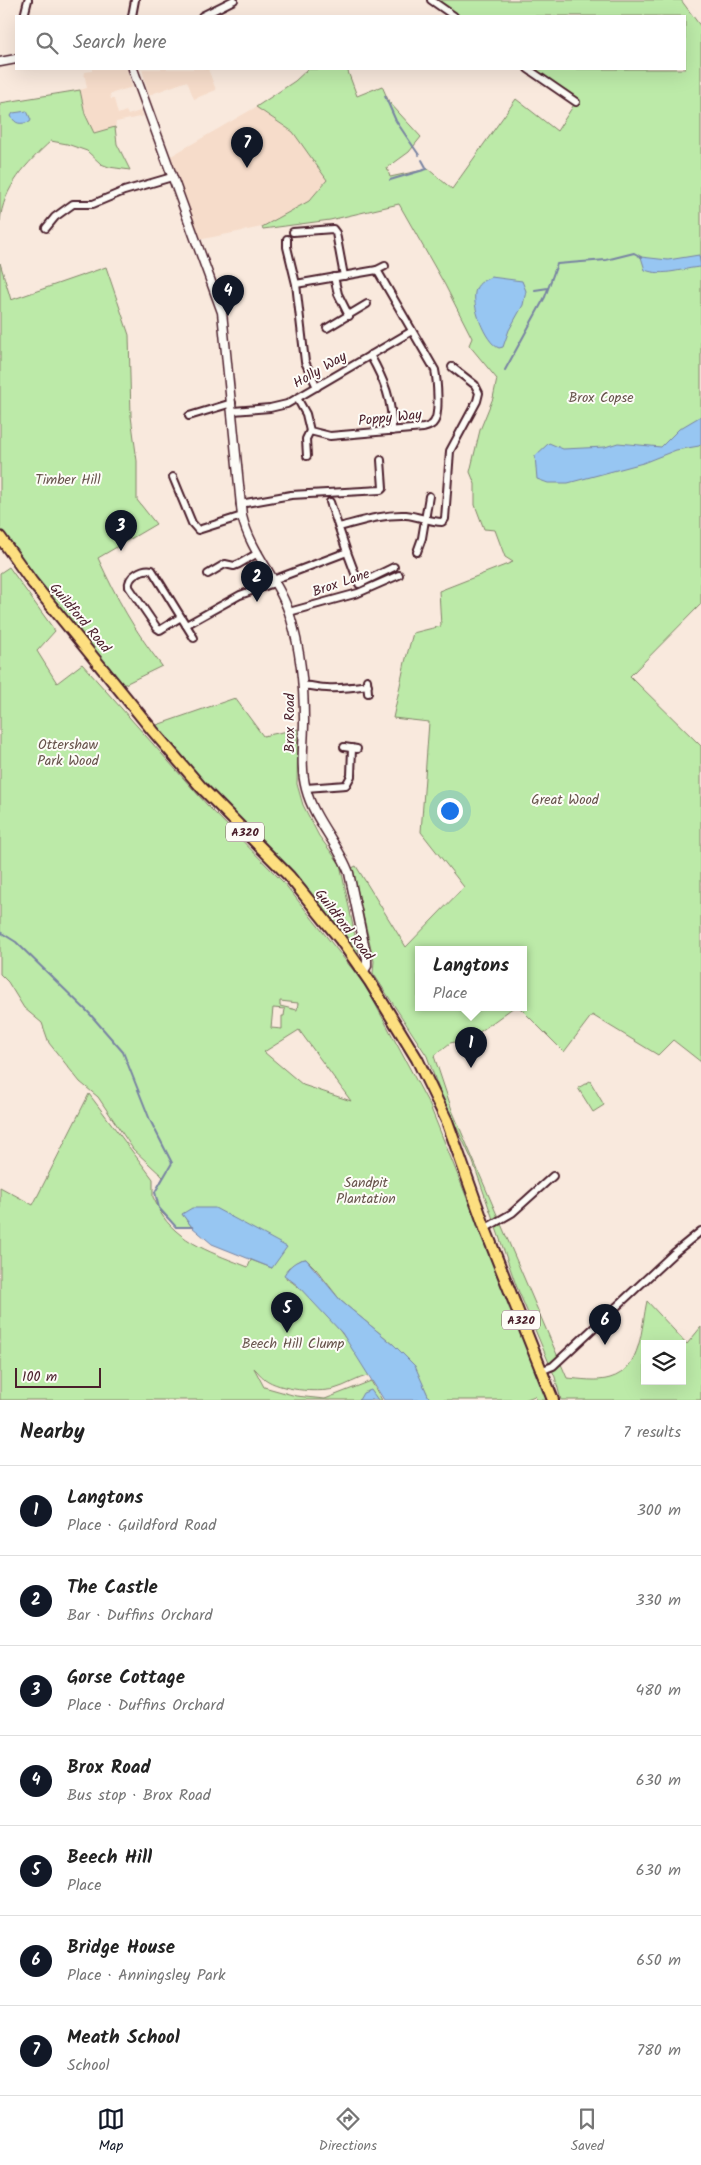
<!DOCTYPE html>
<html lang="en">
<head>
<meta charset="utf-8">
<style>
  body { margin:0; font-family:Kalam,sans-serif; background:#f6f6f6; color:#222 }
  .controls { position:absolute; right:15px; bottom:15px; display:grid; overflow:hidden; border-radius:0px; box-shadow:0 5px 20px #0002 }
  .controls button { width:45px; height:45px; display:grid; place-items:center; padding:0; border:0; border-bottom:1px solid #e0e0e0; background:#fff; color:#222; font:25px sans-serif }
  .scale { position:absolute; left:15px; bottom:12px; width:86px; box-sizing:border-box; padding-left:5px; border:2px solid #4a1f2b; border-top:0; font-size:14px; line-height:18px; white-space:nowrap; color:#4a1f2b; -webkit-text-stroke:4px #fdfcf7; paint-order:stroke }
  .you { position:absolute; left:449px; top:810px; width:18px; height:18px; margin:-12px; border:4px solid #fff; border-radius:50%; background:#1a73e8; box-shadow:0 0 0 8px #1a73e833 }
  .badge { display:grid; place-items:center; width:32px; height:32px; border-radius:50%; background:#111827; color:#fff; font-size:16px; font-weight:700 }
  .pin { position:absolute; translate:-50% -41px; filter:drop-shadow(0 1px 2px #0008) }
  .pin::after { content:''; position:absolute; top:26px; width:18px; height:15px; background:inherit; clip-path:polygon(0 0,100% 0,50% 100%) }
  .popup { position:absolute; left:415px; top:946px; width:112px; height:65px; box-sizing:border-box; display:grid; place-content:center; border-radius:0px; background:#fff; filter:drop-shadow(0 1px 4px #0005); font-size:16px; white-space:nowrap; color:#767676 }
  .popup b { font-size:19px; color:#222 }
  .popup::after { content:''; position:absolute; left:50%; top:100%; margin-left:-10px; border:10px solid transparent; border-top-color:#fff }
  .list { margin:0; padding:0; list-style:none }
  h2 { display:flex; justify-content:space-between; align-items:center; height:65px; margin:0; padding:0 20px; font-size:21px }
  h2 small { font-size:16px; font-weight:400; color:#767676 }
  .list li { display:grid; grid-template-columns:32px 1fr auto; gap:15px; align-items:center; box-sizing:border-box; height:90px; padding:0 20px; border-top:1px solid #e0e0e0 }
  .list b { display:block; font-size:19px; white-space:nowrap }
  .list p { margin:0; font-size:16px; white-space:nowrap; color:#767676 }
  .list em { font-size:16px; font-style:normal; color:#767676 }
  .icon { flex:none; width:28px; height:28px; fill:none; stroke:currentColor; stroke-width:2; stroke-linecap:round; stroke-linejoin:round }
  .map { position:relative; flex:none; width:701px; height:1400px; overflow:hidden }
  .search { position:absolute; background:#fff; box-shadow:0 5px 20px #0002; left:15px; right:15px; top:15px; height:55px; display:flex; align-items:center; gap:12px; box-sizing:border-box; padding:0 18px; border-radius:0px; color:#767676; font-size:19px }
  .sheet { height:695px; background:#fff }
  nav { display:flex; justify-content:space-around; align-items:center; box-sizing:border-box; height:70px; border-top:1px solid #e0e0e0; background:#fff; font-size:14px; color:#767676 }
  nav a { display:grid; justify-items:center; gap:2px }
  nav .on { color:#111827 }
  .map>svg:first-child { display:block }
  .built { fill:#f6dcca }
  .green { fill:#bceaa8; stroke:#83846a; fill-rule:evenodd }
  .water { fill:#97c6f2; stroke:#7883a2 }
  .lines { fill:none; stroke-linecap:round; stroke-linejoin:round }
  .stream { stroke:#7883a2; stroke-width:2 }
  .minor-casing { stroke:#4a1f2b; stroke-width:10 }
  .tertiary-casing { stroke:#4a1f2b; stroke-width:11 }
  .primary-casing { stroke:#4a1f2b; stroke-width:14 }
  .minor { stroke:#fdfcf7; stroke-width:6 }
  .tertiary { stroke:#fdfcf7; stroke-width:8 }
  .primary { stroke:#fddf80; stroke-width:10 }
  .labels { text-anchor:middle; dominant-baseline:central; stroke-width:4; stroke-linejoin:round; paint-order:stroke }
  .shield { fill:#fdfcf7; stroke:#806168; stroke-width:1 }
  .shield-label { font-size:12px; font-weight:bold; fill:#4a1f2b }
  .street-label { font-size:14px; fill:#4a1f2b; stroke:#fdfcf7 }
  .park-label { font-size:14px; fill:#66524a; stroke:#fdfcf7 }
</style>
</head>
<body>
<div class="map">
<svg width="701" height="1400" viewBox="0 0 701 1400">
  <rect width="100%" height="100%" fill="#f9e9dd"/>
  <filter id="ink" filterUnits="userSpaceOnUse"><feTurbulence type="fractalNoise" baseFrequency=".02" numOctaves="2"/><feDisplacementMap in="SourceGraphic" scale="10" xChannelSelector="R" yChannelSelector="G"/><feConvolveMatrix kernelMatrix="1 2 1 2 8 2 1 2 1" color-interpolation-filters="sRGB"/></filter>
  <g filter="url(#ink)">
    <g class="built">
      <path d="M92,69H127L132,87L110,94L111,99H114L118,114L126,111L128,115L140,111L144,116L116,122L115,127L94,133L85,114L80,90L87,88L84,72L92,71Z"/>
      <path d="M142,69H208L216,90L194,99L187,81L149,95Z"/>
      <path d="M256,107L293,132L327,180L309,201L262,227L203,239L198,237L171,156Z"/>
    </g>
    <g class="green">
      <path d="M435,0H681L701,27V604L630,676L701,746V1062L673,1040L658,1055L592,1015L564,1052L519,1007H524V949H418V1007H514L470,1039L450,1043L434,1056L452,1110L567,1378C580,1379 597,1382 610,1378C642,1369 641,1327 647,1301L687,1344L701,1327V1400H561L555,1377L516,1285L473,1162L439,1090L427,1056L373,973L374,961L352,868L356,866L406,947L464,887L421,832L429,722L393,718L405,662L413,633L441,626L439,591L513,562L505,557L495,530L484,529L475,505V484L470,472L480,430L493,398L497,379L469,345L472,338L445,285L399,204L330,220L263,229L262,227L309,201L327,180L293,132L256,107L295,81L308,69H347L357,96L382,86L389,102L421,137L409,152L387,168L390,177L428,169L452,189L516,99L557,131L577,100L534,69H685V16H459ZM645,1344H682V1381H645Z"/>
      <path d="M80,90L85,114L94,133L115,127L117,144L130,170L109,167L101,164L87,151L67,144L51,141C27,163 3,187 0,222V103Z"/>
      <path d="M0,263L11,300L106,267L129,335L131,416L137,461V500L156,524L98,558C117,599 134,630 162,666L121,686L108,666L27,571L0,529Z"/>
      <path d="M9,567L55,631L37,651L57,683L82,664L208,806L284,883L365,985L430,1106L548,1400H536L535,1396L524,1400H430L414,1366L394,1345L341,1301L316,1269L306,1259L300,1260L288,1268L286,1278C320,1300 349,1341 370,1375C357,1378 346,1386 334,1389C316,1393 280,1390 265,1379C261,1376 258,1372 254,1368L264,1387L296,1396L325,1399L371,1381L382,1400H0V1187L33,1205L89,1094L153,1179V1197L158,1207L155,1192L163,1177L133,1149L98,1097L80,1082L49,1043L42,1023L24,1008L8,982L0,974V573ZM280,1001L298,1003L297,1010L280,1006ZM273,1008L285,1009L284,1016H282V1029L271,1028ZM299,1030L351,1101L303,1085L264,1052ZM159,1210L176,1227H192L182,1214L272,1268L251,1260L248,1267C216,1254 177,1243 159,1210Z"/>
      <path d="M235,698L263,736L298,729L297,784L303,805L319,836L340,864L359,955L293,872L188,767L154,726Z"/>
      <path d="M590,1081L604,1105L593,1112L578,1088Z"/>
    </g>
    <g class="water">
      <path d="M27,111L31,120L30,122C20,124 16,125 11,116L13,113Z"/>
      <path d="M699,255L701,267C683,268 663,277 645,270L641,257L668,260Z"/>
      <path d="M491,277L522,281L526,291L523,305L509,330L503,347L499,348C485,343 470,303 476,289C479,282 485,280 491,277Z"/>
      <path d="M701,416V444L699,446L676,450L643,463L568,483H548L537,479L535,456L549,443L563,449L605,447L618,443L661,447L679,429Z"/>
      <path d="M192,1208H215L287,1247L272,1268L212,1244L192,1227L182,1214Z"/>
      <path d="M306,1259L341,1301L394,1345L415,1366L430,1400H384L342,1333L297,1285L284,1275C289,1266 296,1260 306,1259Z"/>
      <path d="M371,1390L378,1400H359L363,1393Z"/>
    </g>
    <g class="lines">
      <g class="stream">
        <path d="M385,96L396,121L419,155"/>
        <path d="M390,180L427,169L422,160"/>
        <path d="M535,290L548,288"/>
        <path d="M505,370L545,297L557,264L606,260L634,253L641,257"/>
        <path d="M0,932L16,942L89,1013L123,1052L150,1120L172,1163L155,1192L159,1208L176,1227H192"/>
      </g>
      <defs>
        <g id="minor">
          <path d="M431,0L454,16"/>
          <path d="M24,16L28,0"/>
          <path d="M132,16L135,0"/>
          <path d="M202,16L234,0"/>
          <path d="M528,69L576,102"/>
          <path d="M46,228L55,217L73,204H93L124,191L172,177"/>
          <path d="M293,232L333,229L336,233L344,276"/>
          <path d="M287,239V247L296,284L305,362L317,387"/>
          <path d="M377,270L385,266"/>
          <path d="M334,277L338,294L349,316"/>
          <path d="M296,284L377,270L435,370C437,380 440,414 434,422C432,426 427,427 423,428L330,436L310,431L306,414L297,398"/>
          <path d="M327,328L367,304"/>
          <path d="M370,355C384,380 393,401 392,431"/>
          <path d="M233,411L270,408L287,404L412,331"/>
          <path d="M189,416L232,403"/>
          <path d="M307,456L306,439L310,431"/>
          <path d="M173,477L192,523L198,530L242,516"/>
          <path d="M240,504L291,495L381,490L383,488L381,460"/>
          <path d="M339,527C362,521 383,514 406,515C418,516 430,522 442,522L445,519L450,451L477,401L479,393L475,385L452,367"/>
          <path d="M347,552L359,584L394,567"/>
          <path d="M417,552L422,538L429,496"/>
          <path d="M208,574L225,564L234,566L239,564L258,553"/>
          <path d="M273,580L347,552L330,502"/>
          <path d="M289,612L358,593L399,575"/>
          <path d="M181,617L160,630L157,628L129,587C127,576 143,568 152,570L194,638"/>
          <path d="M186,625L240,595L274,583"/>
          <path d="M367,680L368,693"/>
          <path d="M303,686C313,685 317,688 327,688C340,689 354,687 368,685"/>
          <path d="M344,747L357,749"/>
          <path d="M306,788L346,785L351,776L352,748"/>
          <path d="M486,1228L512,1213L553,1176"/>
          <path d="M543,1370L553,1366L674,1253L701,1231"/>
        </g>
        <g id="tertiary">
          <path d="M0,62L16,59"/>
          <path d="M133,69L222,312L242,516C251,554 281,582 291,619C301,652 304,686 304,721C304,743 300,767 306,789C314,820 338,843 349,873L367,959V966L363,972"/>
        </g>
        <path id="primary" d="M0,537L32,582L153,731L201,787L289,876L340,939L370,982L417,1059L447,1121L486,1231L553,1400"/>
      </defs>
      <use href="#minor" class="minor-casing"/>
      <use href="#tertiary" class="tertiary-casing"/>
      <use href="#primary" class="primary-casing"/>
      <use href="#minor" class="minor"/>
      <use href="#tertiary" class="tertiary"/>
      <use href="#primary" class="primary"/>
    </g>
  </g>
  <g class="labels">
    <g class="shield">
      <rect x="226" y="822.5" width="38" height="19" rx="4"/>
      <rect x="502" y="1310.5" width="38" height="19" rx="4"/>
    </g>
    <g class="shield-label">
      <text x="245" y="832">A320</text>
      <text x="521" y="1320">A320</text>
    </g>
    <g class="street-label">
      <text transform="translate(320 370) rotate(-30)">Holly Way</text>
      <text transform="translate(390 418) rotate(-6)">Poppy Way</text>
      <text transform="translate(341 583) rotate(-19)">Brox Lane</text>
      <text transform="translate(80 618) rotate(50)">Guildford Road</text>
      <text transform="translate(290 723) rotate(-90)">Brox Road</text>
      <text transform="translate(344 925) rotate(52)">Guildford Road</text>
    </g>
    <g class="park-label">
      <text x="601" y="398">Brox Copse</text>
      <text x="68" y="480">Timber Hill</text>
      <text x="68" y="745">Ottershaw<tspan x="68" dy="16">Park Wood</tspan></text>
      <text x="565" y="800">Great Wood</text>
      <text x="366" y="1183">Sandpit<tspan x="366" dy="16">Plantation</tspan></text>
      <text x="293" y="1344">Beech Hill Clump</text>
    </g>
  </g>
</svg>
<div class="controls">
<button><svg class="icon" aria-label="layers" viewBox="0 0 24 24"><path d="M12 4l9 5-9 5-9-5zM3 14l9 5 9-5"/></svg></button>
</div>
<div class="scale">100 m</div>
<div class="you"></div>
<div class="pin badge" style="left:471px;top:1068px">1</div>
<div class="popup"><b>Langtons</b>Place</div>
<div class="pin badge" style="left:257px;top:602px">2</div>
<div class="pin badge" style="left:121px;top:551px">3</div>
<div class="pin badge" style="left:228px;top:316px">4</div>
<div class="pin badge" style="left:287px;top:1333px">5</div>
<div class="pin badge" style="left:605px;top:1345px">6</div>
<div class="pin badge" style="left:247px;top:168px">7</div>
<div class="search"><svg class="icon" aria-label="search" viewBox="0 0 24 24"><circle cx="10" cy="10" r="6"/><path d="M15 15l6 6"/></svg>Search here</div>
</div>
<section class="sheet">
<h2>Nearby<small>7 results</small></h2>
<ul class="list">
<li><span class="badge">1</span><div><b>Langtons</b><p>Place · Guildford Road</p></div><em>300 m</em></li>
<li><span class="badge">2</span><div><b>The Castle</b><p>Bar · Duffins Orchard</p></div><em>330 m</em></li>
<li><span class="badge">3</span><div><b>Gorse Cottage</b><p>Place · Duffins Orchard</p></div><em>480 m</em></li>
<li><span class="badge">4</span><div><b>Brox Road</b><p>Bus stop · Brox Road</p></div><em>630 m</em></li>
<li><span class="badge">5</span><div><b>Beech Hill</b><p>Place</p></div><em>630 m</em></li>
<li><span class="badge">6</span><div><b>Bridge House</b><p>Place · Anningsley Park</p></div><em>650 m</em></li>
<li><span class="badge">7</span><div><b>Meath School</b><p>School</p></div><em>780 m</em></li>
</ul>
</section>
<nav>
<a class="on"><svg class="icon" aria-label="map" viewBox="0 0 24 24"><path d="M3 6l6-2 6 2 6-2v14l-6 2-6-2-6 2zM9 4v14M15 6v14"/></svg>Map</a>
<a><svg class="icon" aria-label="directions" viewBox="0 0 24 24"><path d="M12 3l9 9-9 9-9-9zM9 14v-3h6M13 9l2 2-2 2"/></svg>Directions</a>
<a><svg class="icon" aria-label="saved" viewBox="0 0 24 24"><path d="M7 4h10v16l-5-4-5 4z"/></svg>Saved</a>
</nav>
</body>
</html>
